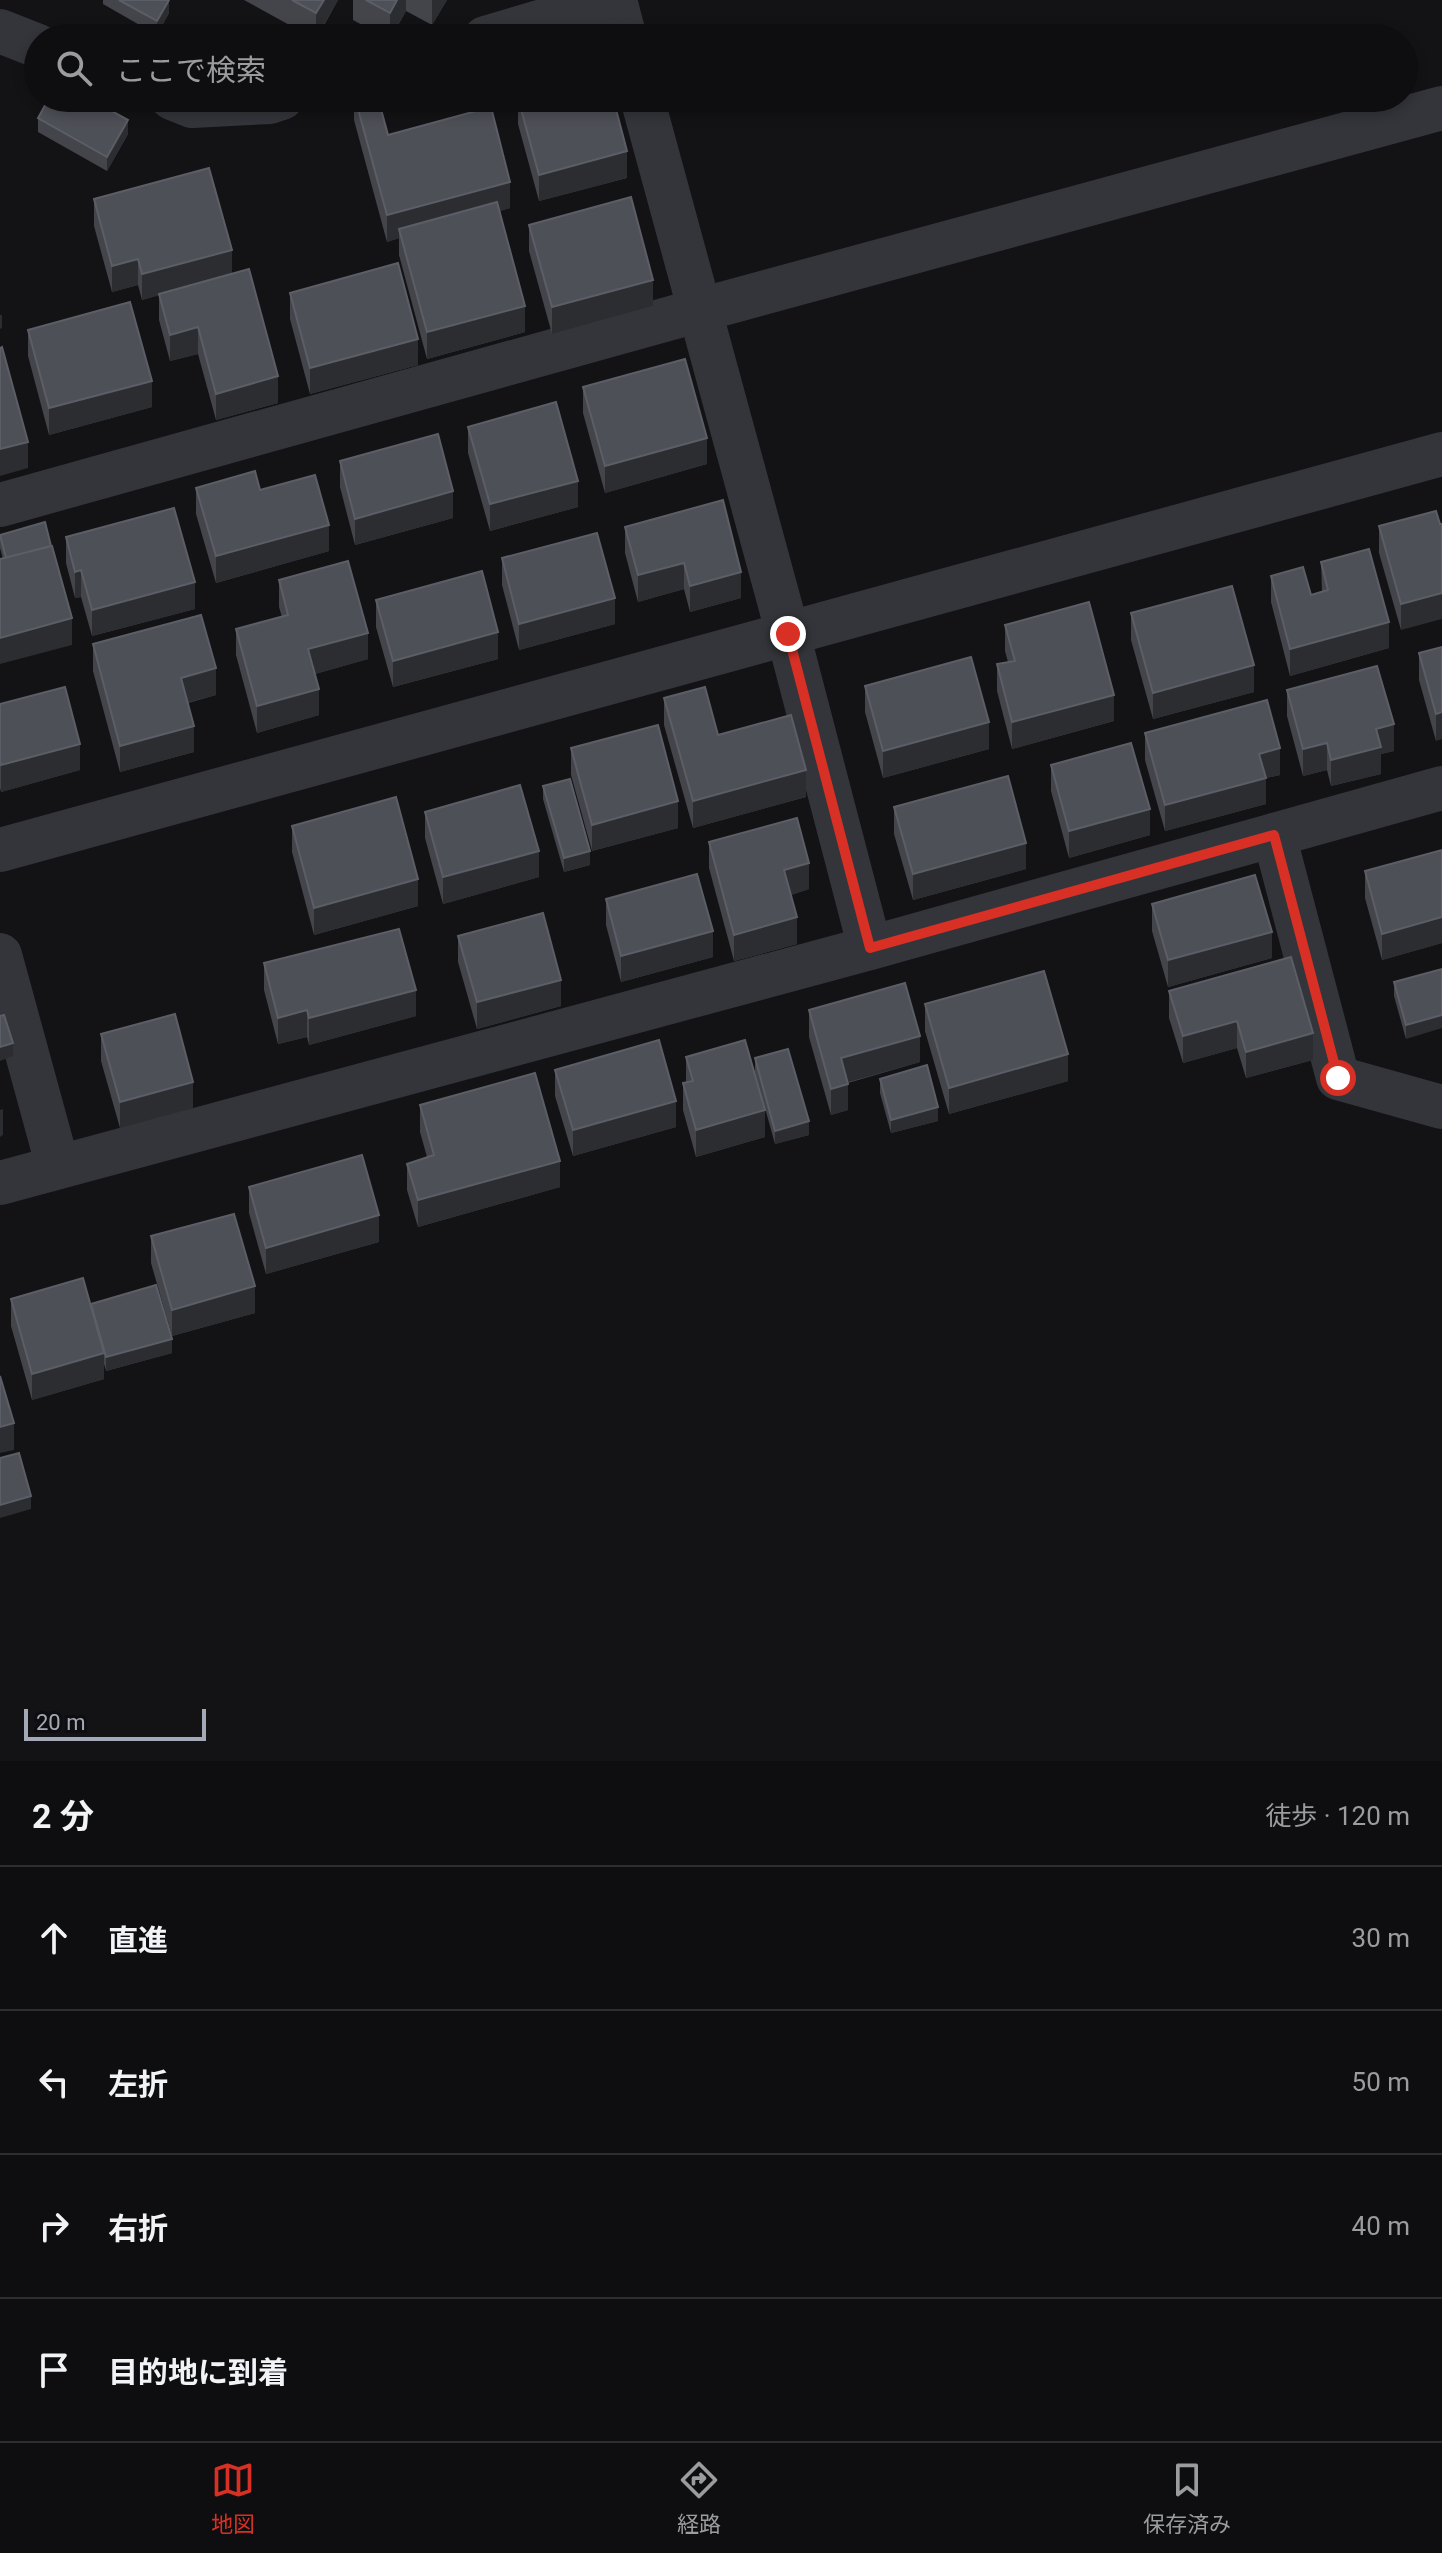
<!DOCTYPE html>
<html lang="ja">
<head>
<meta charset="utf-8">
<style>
  body { margin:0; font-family:Roboto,"Noto Sans JP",sans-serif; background:#1c1c1e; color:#f1f3f6 }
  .scale { position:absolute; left:24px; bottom:20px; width:182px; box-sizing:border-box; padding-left:8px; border:4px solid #a3a9b7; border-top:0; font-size:22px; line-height:28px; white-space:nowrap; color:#a3a9b7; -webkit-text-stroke:6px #0e0e10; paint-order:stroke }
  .stop { position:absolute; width:24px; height:24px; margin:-18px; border:6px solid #d93025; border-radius:50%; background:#fff }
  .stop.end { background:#d93025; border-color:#fff; box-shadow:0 2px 8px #0008 }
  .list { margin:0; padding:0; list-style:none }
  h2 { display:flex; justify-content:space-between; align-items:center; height:104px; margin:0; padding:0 32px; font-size:34px }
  h2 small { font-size:26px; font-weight:400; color:#9b9c9f }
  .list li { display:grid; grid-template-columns:52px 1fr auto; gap:24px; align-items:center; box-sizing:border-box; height:144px; padding:0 32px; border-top:2px solid #2e2e30 }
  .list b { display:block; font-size:30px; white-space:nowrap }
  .list em { font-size:26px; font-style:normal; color:#9b9c9f }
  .icon { flex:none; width:44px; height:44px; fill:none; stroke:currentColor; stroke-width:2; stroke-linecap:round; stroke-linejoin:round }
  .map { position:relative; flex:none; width:1442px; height:1761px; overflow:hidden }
  .search { position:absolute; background:#0e0e10; box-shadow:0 4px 12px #0003; left:24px; right:24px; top:24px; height:88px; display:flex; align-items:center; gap:20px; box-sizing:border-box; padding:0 28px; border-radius:44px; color:#9b9c9f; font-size:30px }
  .sheet { height:680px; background:#0e0e10 }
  nav { display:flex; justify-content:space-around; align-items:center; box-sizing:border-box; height:112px; border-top:2px solid #2e2e30; background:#0e0e10; font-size:22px; color:#9b9c9f }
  nav a { display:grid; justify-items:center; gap:4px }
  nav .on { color:#d93025 }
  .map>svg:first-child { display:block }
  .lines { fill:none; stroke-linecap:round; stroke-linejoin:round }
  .street { stroke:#34353a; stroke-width:44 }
  .wall { fill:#43454b }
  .shaded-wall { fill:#2c2d31 }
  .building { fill:#4e5057; stroke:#5b5e66; stroke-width:2 }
  .route { stroke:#d93025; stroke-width:10 }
</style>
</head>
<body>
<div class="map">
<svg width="1442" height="1761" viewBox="0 0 1442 1761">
  <rect width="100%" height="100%" fill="#131315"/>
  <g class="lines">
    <g class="street">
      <path d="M615,0L625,38"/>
      <path d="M0,31L38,46"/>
      <path d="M485,38L614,0"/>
      <path d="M172,98L192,106L270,102L282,98"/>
      <path d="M642,98L788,634L870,948"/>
      <path d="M0,505L700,310L1442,108"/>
      <path d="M1274,835L1338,1078L1442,1107"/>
      <path d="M0,850L1442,454"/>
      <path d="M0,955L58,1167"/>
      <path d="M0,1183L870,948L1442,788"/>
    </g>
  </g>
  <g class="wall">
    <path d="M103,0H169V13L157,35L103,4Z"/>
    <path d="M244,0H338L317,38H313Z"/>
    <path d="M353,0H447L432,25L406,11L391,38H386L353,20Z"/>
    <path d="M354,98H378L388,135L510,208L500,211L525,332L427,359L399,255V238L387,242L354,120Z"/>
    <path d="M518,98L627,178L539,201L518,124Z"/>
    <path d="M38,118L128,134L107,171L38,132Z"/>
    <path d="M94,199L232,274L278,403L216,420L198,354L170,361L159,320V295L142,300L138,285L112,292L94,226Z"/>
    <path d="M529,225L653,306L552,334L529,251Z"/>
    <path d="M290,293L418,365L310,394L290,319Z"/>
    <path d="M28,330L152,407L49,435L28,356Z"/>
    <path d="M583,387L707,464L605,493L583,413Z"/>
    <path d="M468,427L578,507L490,531L468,453Z"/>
    <path d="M340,461L453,518L355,545L340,487Z"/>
    <path d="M196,488L260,490L329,551L216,583L196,514Z"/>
    <path d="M1440,524L1401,630L1379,553V526Z"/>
    <path d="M625,527L741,598L690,612L684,589L638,602L625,553Z"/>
    <path d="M0,535L72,645L3,559L0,548Z"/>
    <path d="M66,537L195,609L92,636L81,597L75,598L66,563Z"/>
    <path d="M502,558L615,624L519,650L502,585Z"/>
    <path d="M1321,562L1389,648L1290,676L1271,602V576L1311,595L1322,591Z"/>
    <path d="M279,580L368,659L315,674L319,715L257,733L236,655V629L282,617L279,607Z"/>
    <path d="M376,600L498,659L393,687L376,627Z"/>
    <path d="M1131,613L1254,692L1153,719L1131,640Z"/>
    <path d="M1005,625L1114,721L1012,749L997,691V664L1008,662L1005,651Z"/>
    <path d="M93,644L216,695L188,703L194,752L120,772L93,671Z"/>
    <path d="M1442,647L1436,741L1419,680V653Z"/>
    <path d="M865,686L989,749L883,778L865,712Z"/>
    <path d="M1287,690L1394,751L1381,754V774L1331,786L1327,770L1303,776L1287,716Z"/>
    <path d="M664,698L718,735L806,797L693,828L664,725Z"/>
    <path d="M0,704L80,770L1,792L0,788Z"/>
    <path d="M1145,733L1280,775L1266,778V804L1165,831L1145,760Z"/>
    <path d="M571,748L678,828L592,851L571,775Z"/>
    <path d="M1051,765L1150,835L1069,858L1051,791Z"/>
    <path d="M543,786L590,865L564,872L543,799Z"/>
    <path d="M894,807L1026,869L913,900L894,834Z"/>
    <path d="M425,812L539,877L443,904L425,838Z"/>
    <path d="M292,826L418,906L314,935L292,852Z"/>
    <path d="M709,842L809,889L791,895L797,944L734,961L709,868Z"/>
    <path d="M1442,850V943L1382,960L1365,898V871Z"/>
    <path d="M606,899L713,957L621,982L606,925Z"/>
    <path d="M1152,904L1272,958L1168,987L1152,931Z"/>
    <path d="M458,936L561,1006L477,1029L458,962Z"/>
    <path d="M1291,957L1313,1060L1246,1078L1237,1048L1183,1063L1169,1018V991Z"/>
    <path d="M264,963L416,1016L309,1045L307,1037L278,1044L264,990Z"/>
    <path d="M1442,969L1406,1039L1394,996V982Z"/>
    <path d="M925,1004L1068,1081L949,1114L925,1031Z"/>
    <path d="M809,1010L920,1062L848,1083V1110L831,1115L809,1037Z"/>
    <path d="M101,1034L193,1108L120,1128L101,1061Z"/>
    <path d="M686,1057L765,1137L696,1157L683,1110V1083H686Z"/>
    <path d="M755,1058L809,1135L775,1144L755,1072Z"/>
    <path d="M555,1070L676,1127L573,1156L555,1096Z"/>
    <path d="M880,1079L938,1121L891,1133L880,1093Z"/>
    <path d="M420,1105L560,1187L418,1227L407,1190V1164L427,1157L420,1132Z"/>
    <path d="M249,1187L379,1242L266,1274L249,1213Z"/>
    <path d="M151,1236L255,1313L172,1336L151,1263Z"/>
    <path d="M11,1299L91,1305L172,1353L106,1371L104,1364V1379L32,1400L11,1326Z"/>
  </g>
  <g class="shaded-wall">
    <path d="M169,0V13L157,35V21Z"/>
    <path d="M324,0H338L316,38V13Z"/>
    <path d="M397,0H406V11L390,38V13Z"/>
    <path d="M432,0H447L432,25Z"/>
    <path d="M128,120V134L107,171V157Z"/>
    <path d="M627,151V178L539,201V175Z"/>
    <path d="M510,182V208L402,238L399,229V238L387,242V215Z"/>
    <path d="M232,250V276L142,300V274Z"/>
    <path d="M138,259V285L112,292V266Z"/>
    <path d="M653,280V306L552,334V307Z"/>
    <path d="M525,306V332L427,359V332Z"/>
    <path d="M0,315H2V328L0,329Z"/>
    <path d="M198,327V354L170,361V335Z"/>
    <path d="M418,339V365L310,394V368Z"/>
    <path d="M278,376V403L216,420V394Z"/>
    <path d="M152,381V407L49,435V408Z"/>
    <path d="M707,438V464L605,493V466Z"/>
    <path d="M28,442V468L0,476V449Z"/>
    <path d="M578,481V507L490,531V504Z"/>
    <path d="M453,491V518L355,545V519Z"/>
    <path d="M329,525V551L216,583V556Z"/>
    <path d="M684,563V589L638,602V575Z"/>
    <path d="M81,570V597L75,598V572Z"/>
    <path d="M741,572V598L690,612V586Z"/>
    <path d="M195,582V609L92,636V610Z"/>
    <path d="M1442,593V619L1401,630V604Z"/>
    <path d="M615,598V624L519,650V624Z"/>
    <path d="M72,618V645L0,664V638Z"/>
    <path d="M1389,622V648L1290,676V649Z"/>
    <path d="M498,632V659L393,687V661Z"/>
    <path d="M368,633V659L308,676V649Z"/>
    <path d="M1254,665V692L1153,719V693Z"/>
    <path d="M216,668V695L181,704V678Z"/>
    <path d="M319,689V715L257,733V706Z"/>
    <path d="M1114,695V721L1012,749V722Z"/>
    <path d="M1442,712V739L1436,741V714Z"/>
    <path d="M989,722V749L883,778V751Z"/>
    <path d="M1394,724V751L1381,754V774L1331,786V760L1376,729Z"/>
    <path d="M194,726V752L120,772V746Z"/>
    <path d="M1327,743V770L1303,776V749Z"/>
    <path d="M80,744V770L1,792V765Z"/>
    <path d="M1280,748V775L1266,778V804L1165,831V805L1259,754Z"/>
    <path d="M806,770V797L693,828V801Z"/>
    <path d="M678,801V828L592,851V825Z"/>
    <path d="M1150,809V835L1069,858V831Z"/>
    <path d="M1026,843V869L913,900V874Z"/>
    <path d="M539,851V877L443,904V877Z"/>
    <path d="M590,851V865L564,872V858Z"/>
    <path d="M809,863V889L784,897V870Z"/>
    <path d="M418,879V906L314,935V908Z"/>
    <path d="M797,917V944L734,961V935Z"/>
    <path d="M1442,917V943L1382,960V934Z"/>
    <path d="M713,931V957L621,982V956Z"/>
    <path d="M1272,932V958L1168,987V960Z"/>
    <path d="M561,980V1006L477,1029V1002Z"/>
    <path d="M416,990V1016L309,1045V1018Z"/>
    <path d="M307,1010V1037L278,1044V1018Z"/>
    <path d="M1442,1015V1028L1406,1039V1025Z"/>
    <path d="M1237,1021V1048L1183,1063V1036Z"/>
    <path d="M1313,1033V1060L1246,1078V1052Z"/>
    <path d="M920,1036V1062L841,1084V1058Z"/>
    <path d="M13,1043V1056L0,1061V1047Z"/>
    <path d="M1068,1054V1081L949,1114V1088Z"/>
    <path d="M193,1082V1108L120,1128V1102Z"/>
    <path d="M848,1084V1110L831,1115V1089Z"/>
    <path d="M676,1101V1127L573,1156V1130Z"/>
    <path d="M938,1107V1121L891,1133V1120Z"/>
    <path d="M3,1109V1135L0,1137V1110Z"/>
    <path d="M765,1110V1137L696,1157V1130Z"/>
    <path d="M809,1121V1135L775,1144V1131Z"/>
    <path d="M560,1161V1187L418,1227V1200Z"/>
    <path d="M379,1215V1242L266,1274V1248Z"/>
    <path d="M255,1286V1313L172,1336V1310Z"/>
    <path d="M172,1339V1353L106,1371V1357Z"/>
    <path d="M104,1353V1379L32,1400V1374Z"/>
    <path d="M14,1423V1450L0,1453V1427Z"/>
    <path d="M31,1496V1509L0,1518V1505Z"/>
  </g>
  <g class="building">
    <path d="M119,0H169L157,21Z"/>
    <path d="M292,0H324L316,13Z"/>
    <path d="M366,0H397L390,13Z"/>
    <path d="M49,98H88L128,120L107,157L38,118Z"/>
    <path d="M355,98H378L388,135L491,107L510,182L387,215Z"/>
    <path d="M518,98H613L627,151L539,175Z"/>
    <path d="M209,168L232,250L142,274L138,259L112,266L94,199Z"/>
    <path d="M631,197L653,280L552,307L529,225Z"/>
    <path d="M497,202L525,306L427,332L399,229Z"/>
    <path d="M398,263L418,339L310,368L290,293Z"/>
    <path d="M249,269L278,376L216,394L198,327L170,335L159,294Z"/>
    <path d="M130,302L152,381L49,408L28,330Z"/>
    <path d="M2,347L28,442L0,449V348Z"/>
    <path d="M685,359L707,438L605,466L583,387Z"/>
    <path d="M556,402L578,481L490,504L468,427Z"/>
    <path d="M438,434L453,491L355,519L340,461Z"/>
    <path d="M255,471L260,490L315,475L329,525L216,556L196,488Z"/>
    <path d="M723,500L741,572L690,586L684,563L638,575L625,527Z"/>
    <path d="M174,508L195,582L92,610L81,570L75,572L66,537Z"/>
    <path d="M1436,511L1440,524H1442V593L1401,604L1379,526Z"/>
    <path d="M45,522L51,546L6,558L0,535Z"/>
    <path d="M597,533L615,598L519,624L502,558Z"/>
    <path d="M52,546L72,618L0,638V559Z"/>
    <path d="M1369,549L1389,622L1290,649L1271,576L1303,567L1311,595L1328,590L1321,562Z"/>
    <path d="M348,561L368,633L308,649L319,689L257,706L236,629L288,615L279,580Z"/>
    <path d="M482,571L498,632L393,661L376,600Z"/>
    <path d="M1232,586L1254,665L1153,693L1131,613Z"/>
    <path d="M1089,602L1114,695L1012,722L997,664L1015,661L1005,625Z"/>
    <path d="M201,615L216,668L181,678L194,726L120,746L93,644Z"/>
    <path d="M1442,647V712L1436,714L1419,653Z"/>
    <path d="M971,657L989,722L883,751L865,686Z"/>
    <path d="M1377,666L1394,724L1376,729L1381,747L1331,760L1327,743L1303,749L1287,690Z"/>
    <path d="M65,687L80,744L1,765L0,761V704Z"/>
    <path d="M705,687L718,735L791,715L806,770L693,801L664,698Z"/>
    <path d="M1267,700L1280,748L1259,754L1266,778L1165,805L1145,733Z"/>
    <path d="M658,725L678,801L592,825L571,748Z"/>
    <path d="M1131,743L1150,809L1069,831L1051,765Z"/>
    <path d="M1008,776L1026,843L913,874L894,807Z"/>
    <path d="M570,779L590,851L564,858L543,786Z"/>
    <path d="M520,785L539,851L443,877L425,812Z"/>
    <path d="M396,797L418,879L314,908L292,826Z"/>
    <path d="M797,818L809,863L784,870L797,917L734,935L709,842Z"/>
    <path d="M1442,850V917L1382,934L1365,871Z"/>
    <path d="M697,874L713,931L621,956L606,899Z"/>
    <path d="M1255,875L1272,932L1168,960L1152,904Z"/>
    <path d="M543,913L561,980L477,1002L458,936Z"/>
    <path d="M399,929L416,990L309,1018L307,1010L278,1018L264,963Z"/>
    <path d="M1291,957L1313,1033L1246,1052L1237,1021L1183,1036L1169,991Z"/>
    <path d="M1442,969V1015L1406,1025L1394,982Z"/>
    <path d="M1044,971L1068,1054L949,1088L925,1004Z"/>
    <path d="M905,983L920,1036L841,1058L848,1084L831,1089L809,1010Z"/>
    <path d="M175,1014L193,1082L120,1102L101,1034Z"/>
    <path d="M4,1015L13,1043L0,1047V1016Z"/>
    <path d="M659,1040L676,1101L573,1130L555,1070Z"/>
    <path d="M745,1040L765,1110L696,1130L683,1083L693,1081L686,1057Z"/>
    <path d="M788,1049L809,1121L775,1131L755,1058Z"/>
    <path d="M927,1065L938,1107L891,1120L880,1079Z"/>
    <path d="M535,1073L560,1161L418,1200L407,1164L434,1155L420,1105Z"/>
    <path d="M362,1155L379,1215L266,1248L249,1187Z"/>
    <path d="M234,1214L255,1286L172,1310L151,1236Z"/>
    <path d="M83,1278L104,1353L32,1374L11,1299Z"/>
    <path d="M156,1285L172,1339L106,1357L91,1304Z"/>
    <path d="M0,1376L14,1423L0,1427Z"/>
    <path d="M19,1453L31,1496L0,1505V1458Z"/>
  </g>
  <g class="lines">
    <path class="route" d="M788,634L870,948L1274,835L1338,1078"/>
  </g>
</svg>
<div class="scale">20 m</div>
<div class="stop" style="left:1338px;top:1078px"></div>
<div class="stop end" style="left:788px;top:634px"></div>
<div class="search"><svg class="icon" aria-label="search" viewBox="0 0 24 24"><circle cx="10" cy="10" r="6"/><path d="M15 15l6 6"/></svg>ここで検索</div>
</div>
<section class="sheet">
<h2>2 分<small>徒歩 · 120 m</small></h2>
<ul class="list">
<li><svg class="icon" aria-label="ahead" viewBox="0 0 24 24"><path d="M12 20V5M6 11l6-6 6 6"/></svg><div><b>直進</b></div><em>30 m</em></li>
<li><svg class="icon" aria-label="left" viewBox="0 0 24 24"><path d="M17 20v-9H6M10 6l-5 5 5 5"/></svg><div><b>左折</b></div><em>50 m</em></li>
<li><svg class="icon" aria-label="right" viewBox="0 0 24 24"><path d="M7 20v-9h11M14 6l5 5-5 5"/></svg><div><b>右折</b></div><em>40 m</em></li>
<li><svg class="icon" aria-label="arrive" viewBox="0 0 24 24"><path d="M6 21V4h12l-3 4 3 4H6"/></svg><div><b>目的地に到着</b></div></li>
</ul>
</section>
<nav>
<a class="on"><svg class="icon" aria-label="map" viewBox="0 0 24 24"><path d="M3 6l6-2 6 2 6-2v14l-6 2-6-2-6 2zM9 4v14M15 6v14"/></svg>地図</a>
<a><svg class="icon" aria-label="directions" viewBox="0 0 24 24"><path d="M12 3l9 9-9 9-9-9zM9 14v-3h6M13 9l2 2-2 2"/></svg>経路</a>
<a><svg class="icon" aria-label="saved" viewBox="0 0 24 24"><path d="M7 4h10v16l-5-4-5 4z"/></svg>保存済み</a>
</nav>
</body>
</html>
